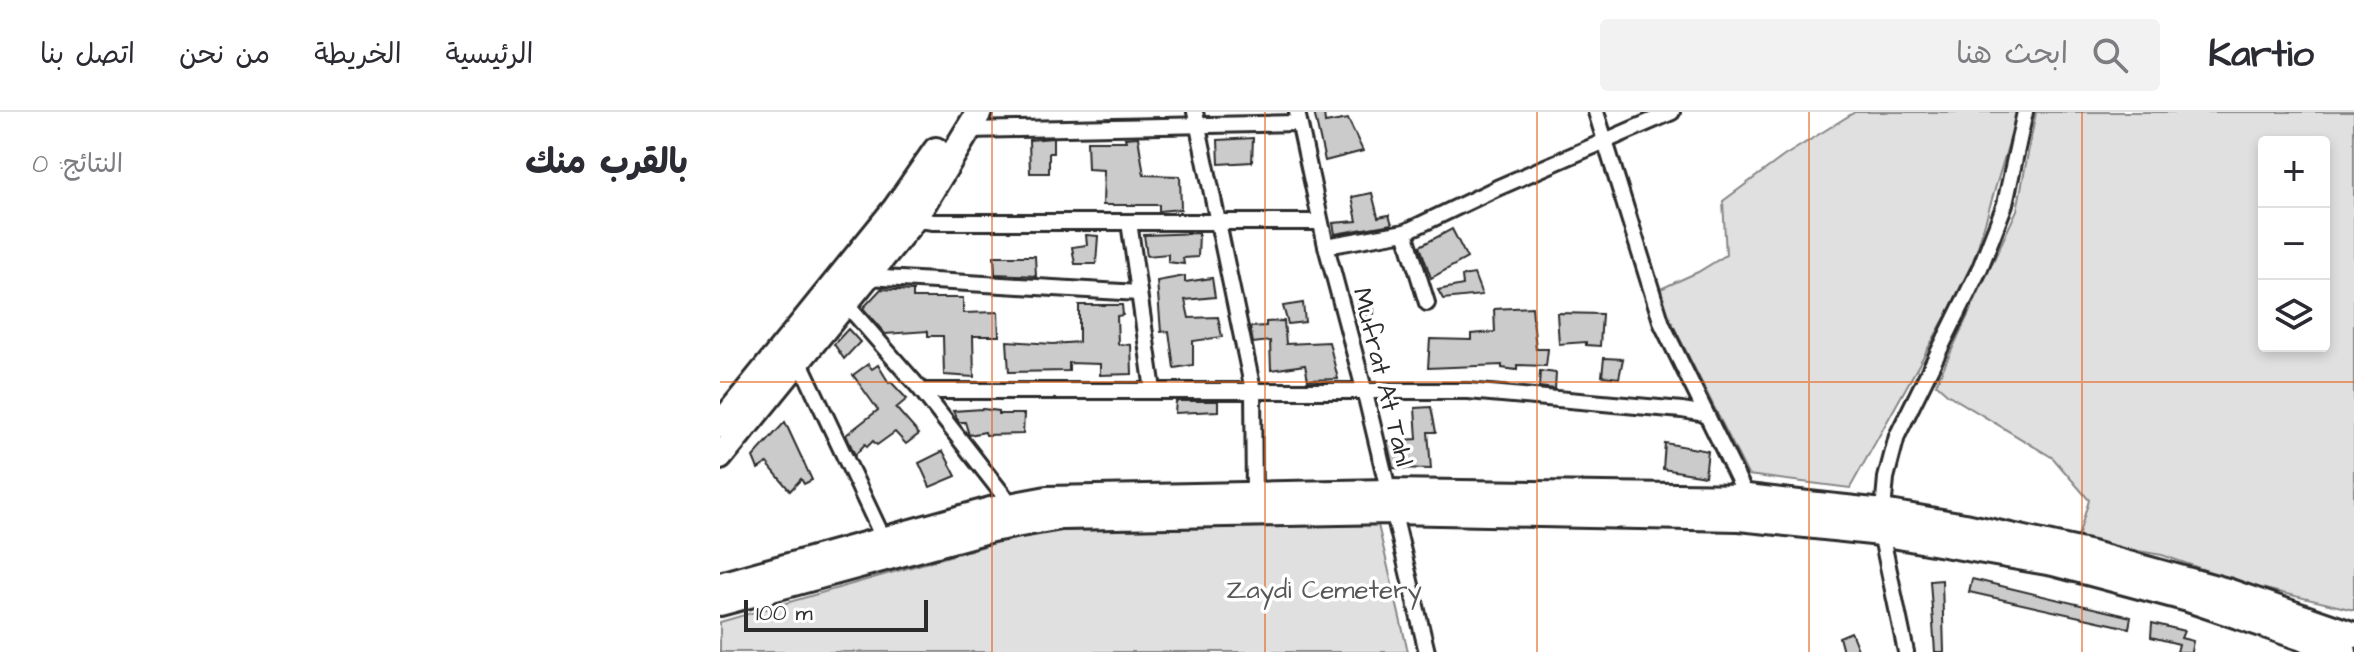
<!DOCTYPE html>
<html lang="ar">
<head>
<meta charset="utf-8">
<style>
  body { margin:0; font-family:"Architects Daughter","Playpen Sans Arabic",sans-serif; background:#f2f2f3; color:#2b2b33; direction:rtl }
  .controls { position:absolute; right:24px; top:24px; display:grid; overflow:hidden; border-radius:8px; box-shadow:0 4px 12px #0003 }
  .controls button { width:72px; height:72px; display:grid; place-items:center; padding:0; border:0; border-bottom:2px solid #e1e1e2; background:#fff; color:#2b2b33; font:40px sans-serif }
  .scale { position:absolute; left:24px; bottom:20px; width:184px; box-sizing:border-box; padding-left:8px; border:4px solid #2b2b2b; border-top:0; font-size:22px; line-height:28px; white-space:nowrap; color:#2b2b2b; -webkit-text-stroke:6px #fff; paint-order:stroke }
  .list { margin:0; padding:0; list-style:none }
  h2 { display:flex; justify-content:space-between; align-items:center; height:104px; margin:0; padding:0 32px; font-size:34px }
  h2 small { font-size:26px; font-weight:400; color:#7c7c81 }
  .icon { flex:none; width:44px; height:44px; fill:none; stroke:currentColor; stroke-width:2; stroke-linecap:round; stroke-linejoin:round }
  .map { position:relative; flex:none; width:1634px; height:540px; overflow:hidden; direction:ltr }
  header { display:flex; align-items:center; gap:48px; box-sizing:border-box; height:112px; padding:0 40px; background:#fff; border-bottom:2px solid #e1e1e2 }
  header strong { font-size:38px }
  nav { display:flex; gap:44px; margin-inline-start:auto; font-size:28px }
  .search { width:560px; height:72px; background:#f2f2f3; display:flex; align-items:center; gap:20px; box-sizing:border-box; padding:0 28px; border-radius:8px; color:#7c7c81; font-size:30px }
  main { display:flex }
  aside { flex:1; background:#fff }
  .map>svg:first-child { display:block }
  .green { fill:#e0e0e0; stroke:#868686; stroke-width:2; fill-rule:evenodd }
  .building { fill:#cbcbcb; stroke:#2b2b2b; stroke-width:2 }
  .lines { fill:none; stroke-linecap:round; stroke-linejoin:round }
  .street-casing { stroke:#2b2b2b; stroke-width:20 }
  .primary-casing { stroke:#2b2b2b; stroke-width:30 }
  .street { stroke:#fff; stroke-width:14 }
  .primary { stroke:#fff; stroke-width:24 }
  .grid { fill:none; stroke:#e8590c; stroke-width:2; stroke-opacity:0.55 }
  .labels { text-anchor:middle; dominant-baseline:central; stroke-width:7; stroke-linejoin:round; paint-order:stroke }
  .street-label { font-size:26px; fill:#2b2b2b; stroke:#fff }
  .park-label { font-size:26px; fill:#585858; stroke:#fff }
</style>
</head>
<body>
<header>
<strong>Kartio</strong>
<div class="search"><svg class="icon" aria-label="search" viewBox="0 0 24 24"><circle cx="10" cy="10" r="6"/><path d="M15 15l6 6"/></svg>ابحث هنا</div>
<nav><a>الرئيسية</a><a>الخريطة</a><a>من نحن</a><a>اتصل بنا</a></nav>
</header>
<main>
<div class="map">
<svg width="1634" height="540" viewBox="0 0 1634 540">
  <rect width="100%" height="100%" fill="#fff"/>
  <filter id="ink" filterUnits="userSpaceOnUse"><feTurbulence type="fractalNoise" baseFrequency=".0125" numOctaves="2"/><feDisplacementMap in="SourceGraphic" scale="16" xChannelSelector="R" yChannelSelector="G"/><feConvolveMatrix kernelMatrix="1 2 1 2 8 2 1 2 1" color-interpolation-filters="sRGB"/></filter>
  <g filter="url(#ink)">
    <g class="green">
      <path d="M1135,0H1298L1250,161L1130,376L1028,363L936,179L978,160L1006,143L1003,89L1064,44Z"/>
      <path d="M1316,0H1634V498L1528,473L1442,443L1371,431L1358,425L1369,388L1333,346L1227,282L1216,272L1297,98ZM1544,30H1604V234H1544Z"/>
      <path d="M658,413L688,540H0V510L275,431V426L284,424L287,428L322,419Z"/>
    </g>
    <g class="building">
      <path d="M594,0H604L605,11L628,7L643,39L605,49Z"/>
      <path d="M418,25L424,63L460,64L461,97L439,99V93H383L384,58L368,57L367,29H406L405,26Z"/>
      <path d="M333,26V41H329V61H310L309,28Z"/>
      <path d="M533,26L532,50L499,52L498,28Z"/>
      <path d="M652,81L658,105L669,103L672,112L615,122L613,111L637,109L632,85Z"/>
      <path d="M732,117L747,146L711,166L700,134Z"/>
      <path d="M479,121L478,145L463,146L464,152L448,150V142L427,144L424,123Z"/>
      <path d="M366,123L378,124L376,152H355L352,135L367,133Z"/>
      <path d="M274,144H315L316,164L275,162Z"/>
      <path d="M754,162L762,183L723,187L718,178L743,173L742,164Z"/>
      <path d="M465,164V170L492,166L495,185L465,188L469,206L498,205L502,225L473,229V253L454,256L449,219L441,220L437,169Z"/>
      <path d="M161,177L193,179V186H243V201L278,200L279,224H253L254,265L224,263L223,224H208V219L165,222L143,196Z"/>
      <path d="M654,189V202L639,203L638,190Z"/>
      <path d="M583,191L585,210L568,212L563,194Z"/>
      <path d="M359,193H402L403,203L397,204L398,232L411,233L412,262L380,263V252L349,251V259L289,260L287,229L333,232L359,230Z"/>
      <path d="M812,195L816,237H828L826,254L797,253V258L782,256V253L708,256L710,227L751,228V222L775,220L774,197Z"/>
      <path d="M837,201L882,202L880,234L866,233V230L839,232Z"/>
      <path d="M564,209L566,232L609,230L618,267L588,268L585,253L551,258L550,229L533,231L530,215L546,214V210Z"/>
      <path d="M128,217L140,230L124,247L114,232Z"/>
      <path d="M884,246L903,247L899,266L882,264Z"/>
      <path d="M148,252L152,257L158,253L169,271L171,270L187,287L176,296L199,322L186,332L175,320L157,333L153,329L147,335L145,332L135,343L126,323L158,298L133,263Z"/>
      <path d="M820,259L836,261L835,277L819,275Z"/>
      <path d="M456,289H498V299L455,301Z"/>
      <path d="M711,295L716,320H708L711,357L673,356L667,329L697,327L695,296Z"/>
      <path d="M263,297L279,299V302H304L303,322L266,323L265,320L249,323L245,310H239L233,299Z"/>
      <path d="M65,310L92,368L84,372L81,367L70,379L47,351L38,357L33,345Z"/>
      <path d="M945,331L988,339L985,364L943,357Z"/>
      <path d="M223,339L236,364L210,375L199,351Z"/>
      <path d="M1252,467L1411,505L1409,516L1249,480Z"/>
      <path d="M1222,468L1224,540H1215L1210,469Z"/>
      <path d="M1432,511L1464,519L1461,526L1473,529L1471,540H1457L1459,532L1431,525Z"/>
      <path d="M1131,520L1139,540H1123L1119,525Z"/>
    </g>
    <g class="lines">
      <defs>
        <g id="street">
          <path d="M475,0L533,278L534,383"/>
          <path d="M577,0L606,134L644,277L707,540"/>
          <path d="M876,0L942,212L1027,385"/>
          <path d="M248,18L579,11"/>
          <path d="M194,107L213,110H600"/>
          <path d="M409,110L433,278"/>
          <path d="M685,120L707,191"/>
          <path d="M606,134L685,120L777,76L952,0"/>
          <path d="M147,165L419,181"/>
          <path d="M126,192L202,279L292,394"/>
          <path d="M80,250L164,428"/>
          <path d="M202,279H748L962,298L986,302"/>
          <path d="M1186,540L1161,421L1166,366L1177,324L1260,156L1285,92L1305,0"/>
        </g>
        <g id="primary">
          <path d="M0,313L175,97L216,38"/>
          <path d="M0,345L194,107L259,0"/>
          <path d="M0,473L274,397L327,387L667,380L1027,385L1079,391L1163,400L1245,414L1372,442L1507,479L1634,523"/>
          <path d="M0,491L272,417L341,405L672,399L1019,406L1161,421L1333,451L1468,487L1624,540"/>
        </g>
      </defs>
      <use href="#street" class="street-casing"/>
      <use href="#primary" class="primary-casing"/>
      <use href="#street" class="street"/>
      <use href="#primary" class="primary"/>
    </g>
  </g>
  <path class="grid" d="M272,0V540M545,0V540M817,0V540M1089,0V540M1362,0V540M0,270H1634"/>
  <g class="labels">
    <g class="street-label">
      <text transform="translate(663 265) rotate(76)">Mufrat At Tahl</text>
    </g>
    <g class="park-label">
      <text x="604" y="478">Zaydi Cemetery</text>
    </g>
  </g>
</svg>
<div class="controls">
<button>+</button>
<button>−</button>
<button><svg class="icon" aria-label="layers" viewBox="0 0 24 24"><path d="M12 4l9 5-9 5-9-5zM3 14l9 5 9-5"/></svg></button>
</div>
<div class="scale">100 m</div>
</div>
<aside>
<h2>بالقرب منك<small>النتائج: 0</small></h2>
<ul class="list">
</ul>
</aside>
</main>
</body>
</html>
